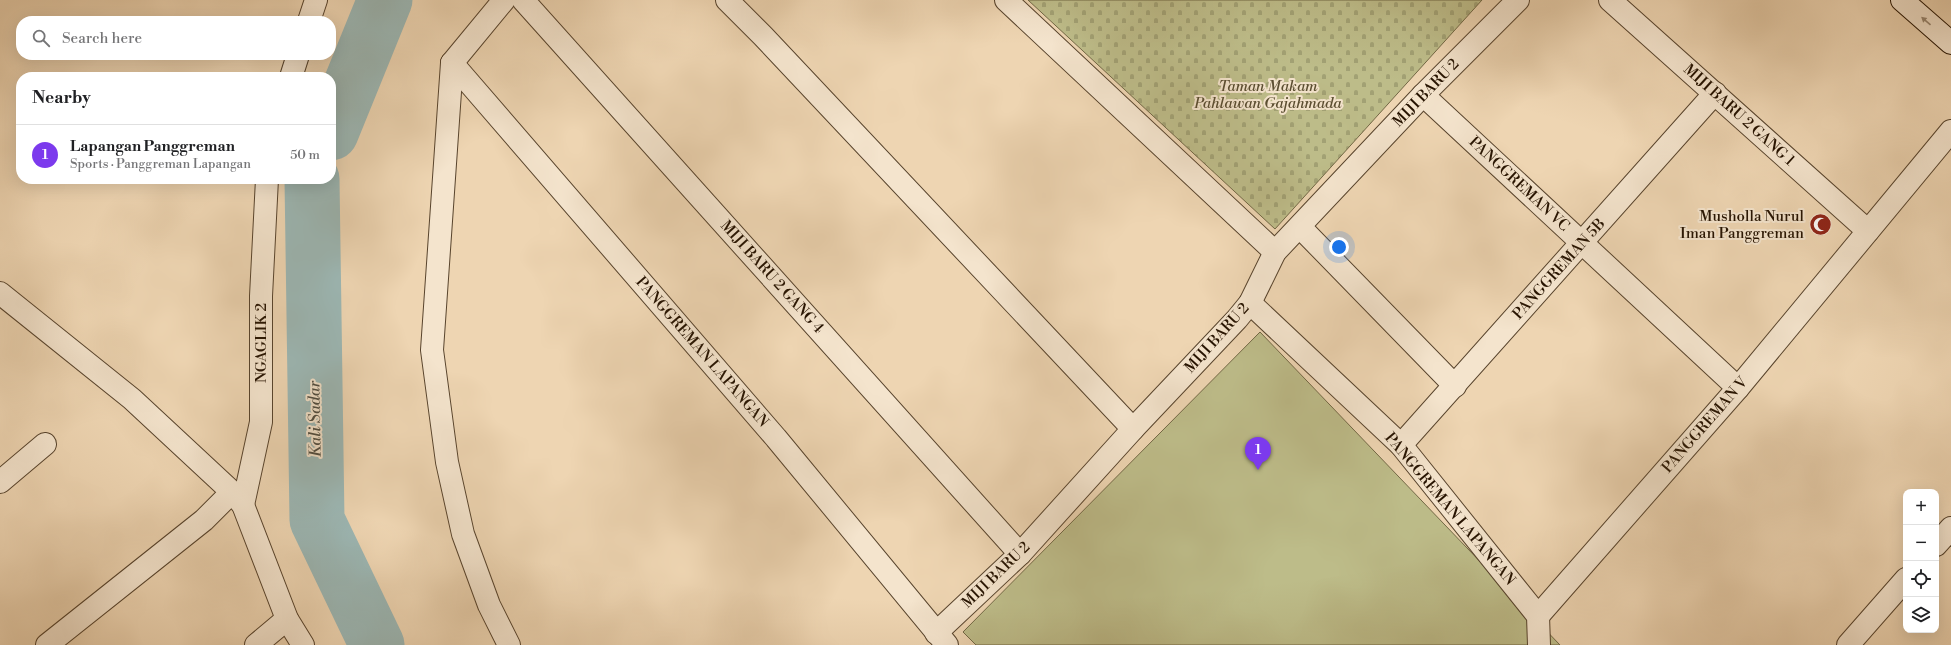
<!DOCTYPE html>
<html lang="en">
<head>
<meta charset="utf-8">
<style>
  body { margin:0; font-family:"Libre Bodoni",serif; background:#f6f6f6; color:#202124 }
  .controls { position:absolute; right:12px; bottom:12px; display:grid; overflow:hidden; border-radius:8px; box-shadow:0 4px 16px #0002 }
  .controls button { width:36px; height:36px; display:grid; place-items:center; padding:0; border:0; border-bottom:1px solid #e0e0e0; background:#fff; color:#202124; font:20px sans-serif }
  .you { position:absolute; left:1339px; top:247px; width:14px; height:14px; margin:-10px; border:3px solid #fff; border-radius:50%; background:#1a73e8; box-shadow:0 0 0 6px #1a73e833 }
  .badge { display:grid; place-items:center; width:26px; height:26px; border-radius:50%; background:#7c3aed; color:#fff; font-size:13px; font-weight:700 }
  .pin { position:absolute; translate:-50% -33px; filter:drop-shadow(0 1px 2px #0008) }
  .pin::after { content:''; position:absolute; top:21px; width:14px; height:12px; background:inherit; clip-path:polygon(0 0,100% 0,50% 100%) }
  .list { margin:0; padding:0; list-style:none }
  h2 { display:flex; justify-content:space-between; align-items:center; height:52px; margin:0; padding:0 16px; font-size:17px }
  h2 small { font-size:13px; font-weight:400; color:#757577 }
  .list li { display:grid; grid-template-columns:26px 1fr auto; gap:12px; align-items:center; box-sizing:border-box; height:60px; padding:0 16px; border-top:1px solid #e0e0e0 }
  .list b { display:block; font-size:15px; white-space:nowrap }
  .list p { margin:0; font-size:13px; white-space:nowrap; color:#757577 }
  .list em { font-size:13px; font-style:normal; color:#757577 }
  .icon { flex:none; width:22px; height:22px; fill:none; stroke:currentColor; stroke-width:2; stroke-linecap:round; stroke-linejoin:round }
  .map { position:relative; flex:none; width:1951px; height:645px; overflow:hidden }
  .search { position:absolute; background:#fff; box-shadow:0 4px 16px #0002; left:16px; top:16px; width:320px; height:44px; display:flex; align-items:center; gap:10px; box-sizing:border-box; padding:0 14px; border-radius:16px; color:#757577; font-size:15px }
  .panel { position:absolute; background:#fff; box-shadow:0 4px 16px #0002; left:16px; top:72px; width:320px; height:112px; border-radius:16px }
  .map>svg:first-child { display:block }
  .grass { fill:#bdbc89; stroke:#726845 }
  .cemetery { fill:url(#cemetery-stones); stroke:#726845 }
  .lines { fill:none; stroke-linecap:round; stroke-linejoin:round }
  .river { stroke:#9cb7b4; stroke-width:55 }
  .minor-casing { stroke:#58442d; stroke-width:24 }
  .secondary-casing { stroke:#261301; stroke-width:24 }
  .minor { stroke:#f4e4cd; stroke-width:22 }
  .secondary { stroke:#f4e4cd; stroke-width:22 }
  .oneway { fill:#978671 }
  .labels { text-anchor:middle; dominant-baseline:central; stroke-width:4; stroke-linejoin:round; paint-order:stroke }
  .park-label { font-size:15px; font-style:italic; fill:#5b4e31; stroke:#f4e4cd }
  .street-label { font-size:15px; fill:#261301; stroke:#f4e4cd }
  .poi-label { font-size:15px; fill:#261301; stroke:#f4e4cd; text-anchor:end }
  .water-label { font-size:16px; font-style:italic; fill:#4f4c40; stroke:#f4e4cd }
</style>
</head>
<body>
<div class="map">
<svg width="1951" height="645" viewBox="0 0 1951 645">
  <defs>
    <pattern id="cemetery-stones" width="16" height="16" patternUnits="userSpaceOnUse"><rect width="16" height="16" fill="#bdbc89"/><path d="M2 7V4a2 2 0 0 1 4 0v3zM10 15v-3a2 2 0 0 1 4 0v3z" fill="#a2a174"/></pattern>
  </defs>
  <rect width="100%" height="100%" fill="#eed5b2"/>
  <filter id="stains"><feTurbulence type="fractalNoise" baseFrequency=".005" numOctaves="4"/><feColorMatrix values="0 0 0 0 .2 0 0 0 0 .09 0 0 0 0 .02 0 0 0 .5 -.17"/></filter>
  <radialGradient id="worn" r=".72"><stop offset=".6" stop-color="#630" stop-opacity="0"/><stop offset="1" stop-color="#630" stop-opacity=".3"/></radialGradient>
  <path class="grass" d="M1260,332L1560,645H976L963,632Z"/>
  <path class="cemetery" d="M1028,0H1482L1275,229Z"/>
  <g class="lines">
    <g class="river">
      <path d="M331,133L385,0"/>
      <path d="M312,179L317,520L377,645"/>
    </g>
    <defs>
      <g id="minor">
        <path d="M523,0L1020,554"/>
        <path d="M727,0L763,36L1133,429"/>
        <path d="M1006,0L1275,252"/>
        <path d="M1610,0L1868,231"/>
        <path d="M309,21L316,0"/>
        <path d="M452,63L776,438L947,645"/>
        <path d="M452,63L432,350L447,462L463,534L489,605L509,645"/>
        <path d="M452,63L504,0"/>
        <path d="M291,77L298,55"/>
        <path d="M1423,95L1738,388"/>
        <path d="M1300,227L1455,386"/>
        <path d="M0,293L132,399L232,492L243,505L287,619L303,645"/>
        <path d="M1250,303L1401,445L1538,616L1539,645"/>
        <path d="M1401,445L1715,93"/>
        <path d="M0,482L45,444"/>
        <path d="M243,505L261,422V296L267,179"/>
        <path d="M1936,545L1951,528"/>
        <path d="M1538,616L1738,388L1951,131"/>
        <path d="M936,633L1020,554L1133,429L1237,319L1250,303L1275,252L1423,95L1518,0"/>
        <path d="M47,645L204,520L232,492"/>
        <path d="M256,645L287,619"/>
        <path d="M1848,645L1906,579"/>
      </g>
      <path id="secondary" d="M1902,0L1951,43"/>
    </defs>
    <use href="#minor" class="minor-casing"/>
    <use href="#secondary" class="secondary-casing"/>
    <use href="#minor" class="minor"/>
    <use href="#secondary" class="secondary"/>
  </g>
  <defs><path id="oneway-solid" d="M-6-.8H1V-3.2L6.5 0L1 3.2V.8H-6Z"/></defs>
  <use class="oneway" href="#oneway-solid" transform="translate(1926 21) rotate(-139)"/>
  <defs>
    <symbol id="mosque-disc" viewBox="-11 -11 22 22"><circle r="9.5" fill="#8f2418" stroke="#f4e4cd"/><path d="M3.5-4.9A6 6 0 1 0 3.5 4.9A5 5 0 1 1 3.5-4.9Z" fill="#fff"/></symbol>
  </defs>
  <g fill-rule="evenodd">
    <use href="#mosque-disc" x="1808" y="212" width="25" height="25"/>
  </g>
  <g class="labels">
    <g class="park-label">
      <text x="1268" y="86">Taman Makam<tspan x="1268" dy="17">Pahlawan Gajahmada</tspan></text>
    </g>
    <g class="street-label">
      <text transform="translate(1426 93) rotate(-46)">MIJI BARU 2</text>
      <text transform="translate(1739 115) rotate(42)">MIJI BARU 2 GANG 1</text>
      <text transform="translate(1519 184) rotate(43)">PANGGREMAN VC</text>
      <text transform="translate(1559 269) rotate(-48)">PANGGREMAN 5B</text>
      <text transform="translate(772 277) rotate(48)">MIJI BARU 2 GANG 4</text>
      <text transform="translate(1217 338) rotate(-48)">MIJI BARU 2</text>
      <text transform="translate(261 343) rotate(-90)">NGAGLIK 2</text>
      <text transform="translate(702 352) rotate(49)">PANGGREMAN LAPANGAN</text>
      <text transform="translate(1705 425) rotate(-49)">PANGGREMAN V</text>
      <text transform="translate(1450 509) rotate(50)">PANGGREMAN LAPANGAN</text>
      <text transform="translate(996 575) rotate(-44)">MIJI BARU 2</text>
    </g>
    <g class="poi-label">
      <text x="1804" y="216">Musholla Nurul<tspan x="1804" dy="17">Iman Panggreman</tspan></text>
    </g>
    <g class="water-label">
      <text transform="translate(315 419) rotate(-91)">Kali Sadar</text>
    </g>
  </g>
  <rect width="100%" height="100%" filter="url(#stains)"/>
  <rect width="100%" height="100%" fill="url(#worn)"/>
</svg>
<div class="controls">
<button>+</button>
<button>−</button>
<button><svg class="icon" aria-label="locate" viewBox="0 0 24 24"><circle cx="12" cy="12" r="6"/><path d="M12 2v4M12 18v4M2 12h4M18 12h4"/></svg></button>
<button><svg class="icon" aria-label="layers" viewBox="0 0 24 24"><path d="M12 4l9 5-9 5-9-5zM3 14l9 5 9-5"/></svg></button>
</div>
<div class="you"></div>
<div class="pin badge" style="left:1258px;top:470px">1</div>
<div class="search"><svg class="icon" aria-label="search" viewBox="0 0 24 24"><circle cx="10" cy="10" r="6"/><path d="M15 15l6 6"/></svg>Search here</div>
<section class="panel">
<h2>Nearby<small></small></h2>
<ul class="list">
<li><span class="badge">1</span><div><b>Lapangan Panggreman</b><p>Sports · Panggreman Lapangan</p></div><em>50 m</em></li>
</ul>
</section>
</div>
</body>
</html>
